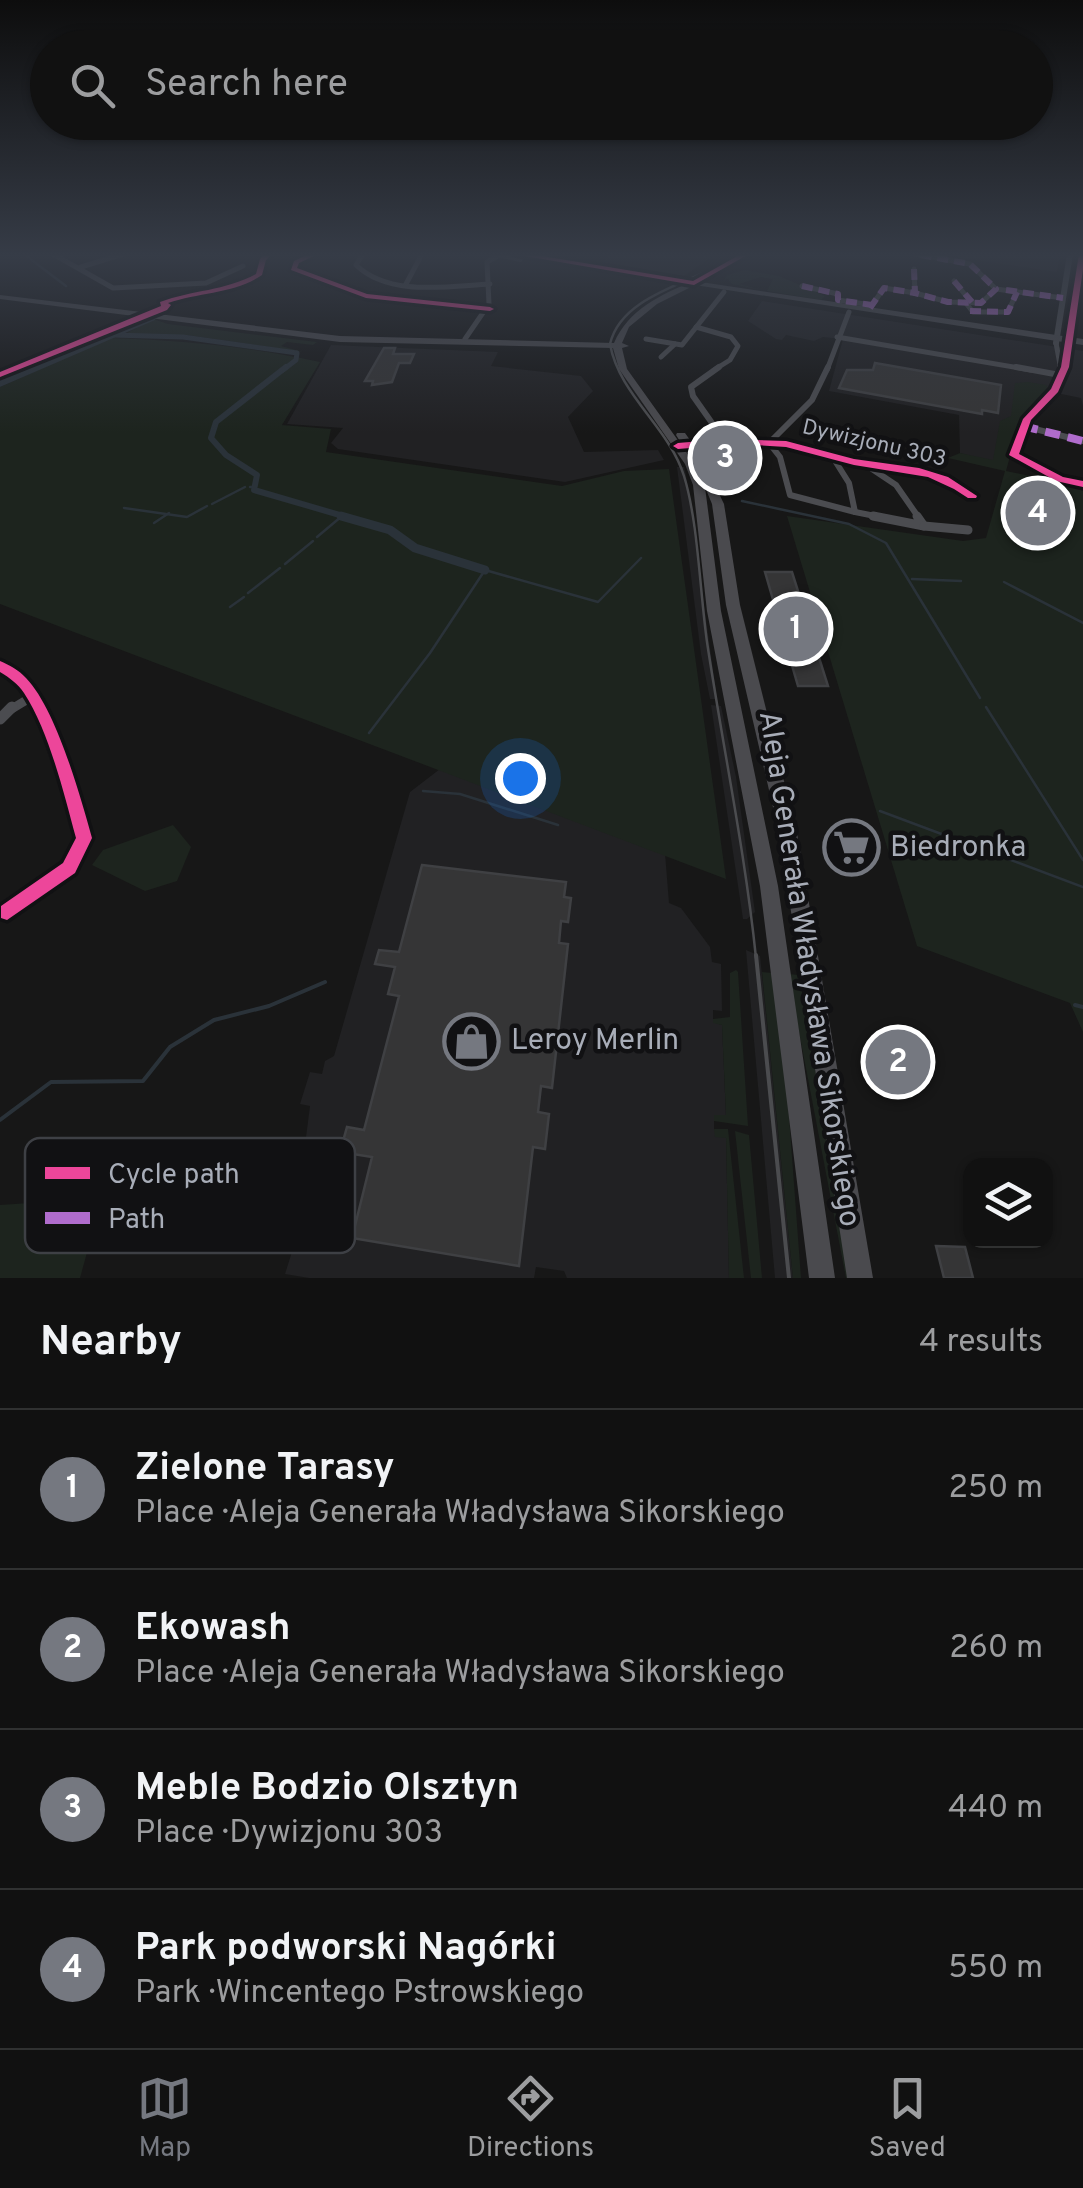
<!DOCTYPE html>
<html lang="en">
<head>
<meta charset="utf-8">
<style>
  body { margin:0; font-family:Overpass,sans-serif; background:#1a1a1a; color:#f1f3f6 }
  .controls { position:absolute; right:30px; bottom:30px; display:grid; overflow:hidden; border-radius:20px; box-shadow:0 2px 8px #0004 }
  .controls button { width:90px; height:90px; display:grid; place-items:center; padding:0; border:0; border-bottom:2px solid #303131; background:#111; color:#f1f3f6; font:50px sans-serif }
  .you { position:absolute; left:520px; top:778px; width:35px; height:35px; margin:-25px; border:8px solid #fff; border-radius:50%; background:#1a73e8; box-shadow:0 0 0 15px #1a73e833 }
  .badge { display:grid; place-items:center; width:65px; height:65px; border-radius:50%; background:#757880; color:#fff; font-size:32px; font-weight:700 }
  .pin { position:absolute; translate:-50% -50%; border:5px solid #fff; box-shadow:0 2px 10px #0006 }
  .list { margin:0; padding:0; list-style:none }
  h2 { display:flex; justify-content:space-between; align-items:center; height:130px; margin:0; padding:0 40px; font-size:42px }
  h2 small { font-size:32px; font-weight:400; color:#9c9d9f }
  .list li { display:grid; grid-template-columns:65px 1fr auto; gap:30px; align-items:center; box-sizing:border-box; height:160px; padding:0 40px; border-top:2px solid #303131 }
  .list b { display:block; font-size:38px; white-space:nowrap }
  .list p { margin:0; font-size:32px; white-space:nowrap; color:#9c9d9f }
  .list em { font-size:32px; font-style:normal; color:#9c9d9f }
  .icon { flex:none; width:55px; height:55px; fill:none; stroke:currentColor; stroke-width:2; stroke-linecap:round; stroke-linejoin:round }
  .map { position:relative; flex:none; width:1083px; height:1278px; overflow:hidden }
  .search { position:absolute; background:#111; box-shadow:0 2px 8px #0004; left:30px; right:30px; top:30px; height:110px; display:flex; align-items:center; gap:25px; box-sizing:border-box; padding:0 35px; border-radius:55px; color:#9c9d9f; font-size:38px }
  .sheet { height:770px; background:#111 }
  nav { display:flex; justify-content:space-around; align-items:center; box-sizing:border-box; height:140px; border-top:2px solid #303131; background:#111; font-size:28px; color:#9c9d9f }
  nav a { display:grid; justify-items:center; gap:5px }
  nav .on { color:#757880 }
  .map>svg:first-child { display:block }
  .built { fill:#212123 }
  .green { fill:#1d241e }
  .lines { fill:none; stroke-linecap:round; stroke-linejoin:round }
  .stream-far1 { stroke:#2a3239; stroke-width:2.5 }
  .stream { stroke:#2a3239; stroke-width:4 }
  .canal-far2 { stroke:#2a3239; stroke-width:5 }
  .canal-far1 { stroke:#2a3239; stroke-width:6 }
  .canal { stroke:#2a3239; stroke-width:9 }
  .river { fill:#2a3239; fill-rule:evenodd }
  .building { fill:#353536; stroke:#3f4043; stroke-width:2.5 }
  .minor-far3 { stroke:#4b4c50; stroke-width:5 }
  .minor-far2 { stroke:#4b4c50; stroke-width:6 }
  .minor-far1 { stroke:#4b4c50; stroke-width:9 }
  .minor { stroke:#4b4c50; stroke-width:11 }
  .tertiary { stroke:#4b4c50; stroke-width:6 }
  .secondary { fill:#4a4a4e; fill-rule:evenodd }
  .tram-far1 { stroke:#4b4c4f; stroke-width:2.5 }
  .tram { stroke:#4b4c4f; stroke-width:4 }
  .quiet-far1 { stroke:#b06ccc; stroke-width:6; stroke-dasharray:11 6; stroke-linecap:butt }
  .quiet { stroke:#b06ccc; stroke-width:8; stroke-dasharray:15 8; stroke-linecap:butt }
  .cycleway-casing { stroke:#111113; stroke-width:7 }
  .cycleway { fill:#ed469a; fill-rule:evenodd }
  .labels { text-anchor:middle; dominant-baseline:central; stroke-width:9; stroke-linejoin:round; paint-order:stroke }
  .far-street-label { font-size:22px; fill:#a8adb8; stroke:#111113 }
  .near-poi-label { font-size:30px; fill:#a8adb8; stroke:#111113; text-anchor:start }
  .near-street-label { font-size:30px; fill:#a8adb8; stroke:#111113 }
  .key { fill:#111113; stroke:#3e4045; stroke-width:2.5 }
  .key-label { font-size:28px; fill:#a8adb8 }
</style>
</head>
<body>
<div class="map">
<svg width="1083" height="1278" viewBox="0 0 1083 1278">
  <rect width="100%" height="100%" fill="#171717"/>
  <g class="built">
    <path d="M611,254H716L684,276L602,262Z"/>
    <path d="M935,254H1060L1057,272Z"/>
    <path d="M762,301L1083,351V406L1081,398L1017,385L1013,420L1000,464L960,453L959,415L829,391L843,339L823,337L814,341L786,335L782,340L776,339L748,321Z"/>
    <path d="M331,345L498,352L491,366L581,376L593,391L568,417L584,452L658,450L664,460L565,482L338,449L331,443L343,428L287,424Z"/>
    <path d="M677,467H684L686,475L717,699H710L701,654Z"/>
    <path d="M711,705L721,706L736,777L755,912L747,919H743Z"/>
    <path d="M440,769L665,853L669,903L681,908L710,947L712,962L721,964L722,1011L713,1010V1022L722,1025L726,1116H714V1129L726,1137L729,1278H567L564,1271L536,1267L534,1278H309L285,1274L291,1255L310,1106L300,1104L310,1072L322,1074L325,1061L334,1056L410,792Z"/>
    <path d="M746,950L760,956L793,1278H775Z"/>
  </g>
  <g class="green">
    <path d="M744,270L779,276L825,296L821,300L767,291L773,279L761,277L739,284L762,290L732,284L727,278L723,282L727,275Z"/>
    <path d="M153,319L168,324L317,342L313,345L287,342L281,346L303,352L187,335H123Z"/>
    <path d="M110,338C182,340 250,347 320,362L282,425L331,429L326,452L562,486L624,471L669,469L726,879L0,604V387Z"/>
    <path d="M1028,382L1046,385L1049,390L1020,420L1006,471L1083,487V1032L1070,1003L917,946L787,516L963,541L986,538L1005,471L948,458L960,453L993,460L1000,421L1011,416L1015,383Z"/>
    <path d="M173,825L191,847L177,881L145,891L92,865L103,850Z"/>
    <path d="M736,970L738,972L748,1126L714,1121V1115H726L722,1025L713,1023V1019L730,1017V973Z"/>
    <path d="M762,972L772,973L788,1103L801,1278H793Z"/>
    <path d="M788,974L799,975L851,1278H846Z"/>
    <path d="M714,1129H728L744,1278H729L726,1138L715,1137Z"/>
    <path d="M735,1131L749,1135L762,1278H751Z"/>
    <path d="M102,1198L80,1278H0V1205Z"/>
  </g>
  <g class="lines">
    <g class="stream-far1">
      <path d="M25,255L66,286"/>
      <path d="M250,487H255"/>
      <path d="M742,501L849,524L886,543L980,698"/>
      <path d="M212,504L245,487"/>
      <path d="M124,508L187,517L207,506"/>
      <path d="M154,523L169,513"/>
      <path d="M317,537L342,516"/>
      <path d="M285,564L313,541"/>
      <path d="M912,579L961,581"/>
      <path d="M1004,582L1083,623"/>
      <path d="M248,593L280,568"/>
      <path d="M230,607L244,597"/>
      <path d="M986,707L1083,860"/>
      <path d="M369,733L430,653L485,570L598,602L641,558"/>
      <path d="M423,791L460,794L558,825"/>
      <path d="M880,811L1083,887"/>
    </g>
    <g class="stream">
      <path d="M1075,1005L1083,1007"/>
      <path d="M0,1120L51,1082L143,1081L170,1047L214,1020L269,1006L325,982"/>
    </g>
    <path class="canal-far2" d="M113,335L183,337L297,353L296,360L283,370"/>
    <path class="canal-far1" d="M286,367L216,422L211,438L226,455L257,475L254,490L350,518"/>
    <path class="canal" d="M341,516L390,530L415,548L485,570"/>
    <path class="river" d="M152,315L156,318L155,320L0,387V380Z"/>
  </g>
  <g class="building">
    <path d="M384,348H395L393,354H414L410,363H399L392,382L372,385L373,381H365Z"/>
    <path d="M875,363L1001,385L998,413L982,410V414L839,388L847,370H873Z"/>
    <path d="M765,572H792L828,686H798Z"/>
    <path d="M422,865L566,882L564,897L571,898L568,922L561,921L559,943L568,944L552,1088L541,1086L538,1112L549,1114L545,1149L533,1147L519,1266L352,1238L372,1157L340,1152L347,1127L364,1130L399,996L388,994L395,967L375,964L379,950L399,952Z"/>
    <path d="M886,1041H900L911,1084L896,1083Z"/>
    <path d="M936,1246L965,1247L973,1278H944Z"/>
  </g>
  <g class="lines">
    <g class="minor-far3">
      <path d="M53,254L113,288L206,283L243,266"/>
      <path d="M315,254L296,262L293,269L366,296L490,309"/>
      <path d="M363,254L356,265C389,297 448,286 490,284"/>
      <path d="M81,267L123,254"/>
      <path d="M914,269L915,293L948,302L981,303L996,289L970,264L915,254"/>
      <path d="M954,281L971,302"/>
      <path d="M406,284L422,254"/>
      <path d="M802,286L838,294V300L872,305"/>
      <path d="M996,289L1063,298"/>
      <path d="M965,302L973,312H1008L1017,292"/>
      <path d="M870,308L884,288L915,293"/>
      <path d="M696,327L731,337L738,346L730,360L714,370"/>
      <path d="M837,337L1031,370"/>
      <path d="M465,339L489,304L487,262L501,254"/>
      <path d="M646,339L682,345L724,292"/>
      <path d="M1056,343L1061,370"/>
      <path d="M661,357L675,344"/>
      <path d="M827,370L849,312"/>
      <path d="M1061,370L1069,345"/>
    </g>
    <g class="minor-far2">
      <path d="M719,367L691,387L693,396L724,440"/>
      <path d="M1016,367L1060,375"/>
      <path d="M1060,367L1061,372"/>
      <path d="M1062,367L1055,390L1027,419L1014,455L1060,479L1083,484"/>
      <path d="M1023,426L1083,441"/>
      <path d="M769,443L780,457L790,495L855,512L849,483L832,456"/>
      <path d="M769,443L812,400L828,367"/>
      <path d="M678,446L740,441L786,444L854,462L932,475L972,496"/>
      <path d="M866,465L896,485L919,518"/>
      <path d="M855,512L885,518"/>
    </g>
    <g class="minor-far1">
      <path d="M873,516L924,526L917,516"/>
      <path d="M924,526L968,530"/>
      <path d="M0,666L20,679L40,710"/>
      <path d="M10,710L33,696"/>
    </g>
    <g class="minor">
      <path d="M0,719L12,707"/>
      <path d="M7,912L69,868L84,838L38,707"/>
    </g>
    <g class="tertiary">
      <path d="M499,254L520,259"/>
      <path d="M516,254L694,283L746,254"/>
      <path d="M1056,343L1070,254"/>
      <path d="M1069,345L1082,254"/>
    </g>
    <path class="secondary" d="M694,281L1083,339V345L695,285L657,304L629,327L622,343L629,346L622,348L627,369L692,460L676,435L677,433H685L700,454L724,504L740,605L797,833L873,1278H847L779,833L726,605L712,504L705,487L721,611L778,886L835,1278H809L760,886L707,611L693,485L685,464L619,369L613,348L340,342L0,299V295L340,336L614,343C628,310 661,294 694,281Z"/>
    <path class="tram-far1" d="M740,254C702,281 622,292 610,344C619,395 669,427 684,476C698,521 700,593 707,642C723,748 745,851 756,958"/>
    <path class="tram" d="M756,955L789,1278"/>
    <g class="quiet-far1">
      <path d="M914,269L915,293L948,302L981,303L996,289L970,264L915,254"/>
      <path d="M954,281L972,302"/>
      <path d="M802,286L838,294V300L872,305"/>
      <path d="M1006,290L1063,298"/>
      <path d="M870,308L884,288L915,293"/>
      <path d="M970,311L1008,312L1017,292"/>
    </g>
    <path class="quiet" d="M1023,426L1083,441"/>
    <defs>
      <g id="cycleway">
        <path d="M265,254H272L266,260L262,275C234,294 200,292 168,303L171,305L167,310L0,377V372L161,306L160,302C192,290 225,291 256,274L260,259Z"/>
        <path d="M309,254H318L299,263L297,268L367,294L490,307L494,309L490,311L366,298L291,270L294,261Z"/>
        <path d="M513,254H530L693,281L741,254H749L694,285Z"/>
        <path d="M1079,254H1083V269L1069,367L1058,392L1031,420L1019,454L1063,477L1083,481V487L1056,481L1009,455L1023,419L1051,389L1061,367Z"/>
        <path d="M725,439L786,441L854,459L919,468L948,477L977,496L976,498H968L954,489L928,477L854,465L786,447L740,444L678,449L673,446L678,443Z"/>
        <path d="M0,661C9,665 19,670 26,678C56,709 80,795 92,838L75,873L7,920L1,918V906L63,863L76,838C64,794 49,731 24,693C18,684 10,678 0,672Z"/>
      </g>
    </defs>
    <use href="#cycleway" class="cycleway-casing"/>
    <use href="#cycleway" class="cycleway"/>
  </g>
  <linearGradient id="sky" x2="0" y2="1"><stop stop-color="#0d0d0d"/><stop offset="0.59" stop-color="#363c47"/><stop offset="1" stop-color="#363c47" stop-opacity="0"/></linearGradient>
  <rect width="1083" height="433" fill="url(#sky)"/>
  <defs>
    <symbol id="supermarket-ring" viewBox="-11 -11 22 22"><circle r="9.5" fill="#111113" stroke="#757880" stroke-width="1.5"/><path d="M-6-5.5h2.5l.6 2H6L4.5 2H-2.5L-4.4-4H-6ZM-1.5 3.2a1.3 1.3 0 1 0 .1 0ZM3 3.2a1.3 1.3 0 1 0 .1 0Z" fill="#757880"/></symbol>
    <symbol id="shop-ring" viewBox="-11 -11 22 22"><circle r="9.5" fill="#111113" stroke="#757880" stroke-width="1.5"/><path d="M-5-2.5h2.3a2.7 3.5 0 0 1 5.4 0H5L5.5 6h-11ZM-1.5-2.5h3a1.5 2.3 0 0 0-3 0Z" fill="#757880"/></symbol>
  </defs>
  <g fill-rule="evenodd">
    <use href="#supermarket-ring" x="820" y="816" width="63" height="63"/>
    <use href="#shop-ring" x="440" y="1010" width="63" height="63"/>
  </g>
  <g class="labels">
    <g class="far-street-label">
      <text transform="translate(874 444) rotate(13)">Dywizjonu 303</text>
    </g>
    <g class="near-poi-label">
      <text x="890" y="848">Biedronka</text>
      <text x="511" y="1041">Leroy Merlin</text>
    </g>
    <g class="near-street-label">
      <text transform="translate(808 969) rotate(81)">Aleja Generała Władysława Sikorskiego</text>
    </g>
  </g>
  <rect x="25" y="1138" width="330" height="115" rx="15" class="key"/>
  <rect x="45" y="1167" width="45" height="12" fill="#ed469a"/>
  <rect x="45" y="1212" width="45" height="12" fill="#b06ccc"/>
  <g class="key-label">
    <text x="108" y="1183">Cycle path</text>
    <text x="108" y="1228">Path</text>
  </g>
</svg>
<div class="controls">
<button><svg class="icon" aria-label="layers" viewBox="0 0 24 24"><path d="M12 4l9 5-9 5-9-5zM3 14l9 5 9-5"/></svg></button>
</div>
<div class="you"></div>
<div class="pin badge" style="left:796px;top:629px">1</div>
<div class="pin badge" style="left:898px;top:1062px">2</div>
<div class="pin badge" style="left:725px;top:458px">3</div>
<div class="pin badge" style="left:1038px;top:513px">4</div>
<div class="search"><svg class="icon" aria-label="search" viewBox="0 0 24 24"><circle cx="10" cy="10" r="6"/><path d="M15 15l6 6"/></svg>Search here</div>
</div>
<section class="sheet">
<h2>Nearby<small>4 results</small></h2>
<ul class="list">
<li><span class="badge">1</span><div><b>Zielone Tarasy</b><p>Place · Aleja Generała Władysława Sikorskiego</p></div><em>250 m</em></li>
<li><span class="badge">2</span><div><b>Ekowash</b><p>Place · Aleja Generała Władysława Sikorskiego</p></div><em>260 m</em></li>
<li><span class="badge">3</span><div><b>Meble Bodzio Olsztyn</b><p>Place · Dywizjonu 303</p></div><em>440 m</em></li>
<li><span class="badge">4</span><div><b>Park podworski Nagórki</b><p>Park · Wincentego Pstrowskiego</p></div><em>550 m</em></li>
</ul>
</section>
<nav>
<a class="on"><svg class="icon" aria-label="map" viewBox="0 0 24 24"><path d="M3 6l6-2 6 2 6-2v14l-6 2-6-2-6 2zM9 4v14M15 6v14"/></svg>Map</a>
<a><svg class="icon" aria-label="directions" viewBox="0 0 24 24"><path d="M12 3l9 9-9 9-9-9zM9 14v-3h6M13 9l2 2-2 2"/></svg>Directions</a>
<a><svg class="icon" aria-label="saved" viewBox="0 0 24 24"><path d="M7 4h10v16l-5-4-5 4z"/></svg>Saved</a>
</nav>
</body>
</html>
